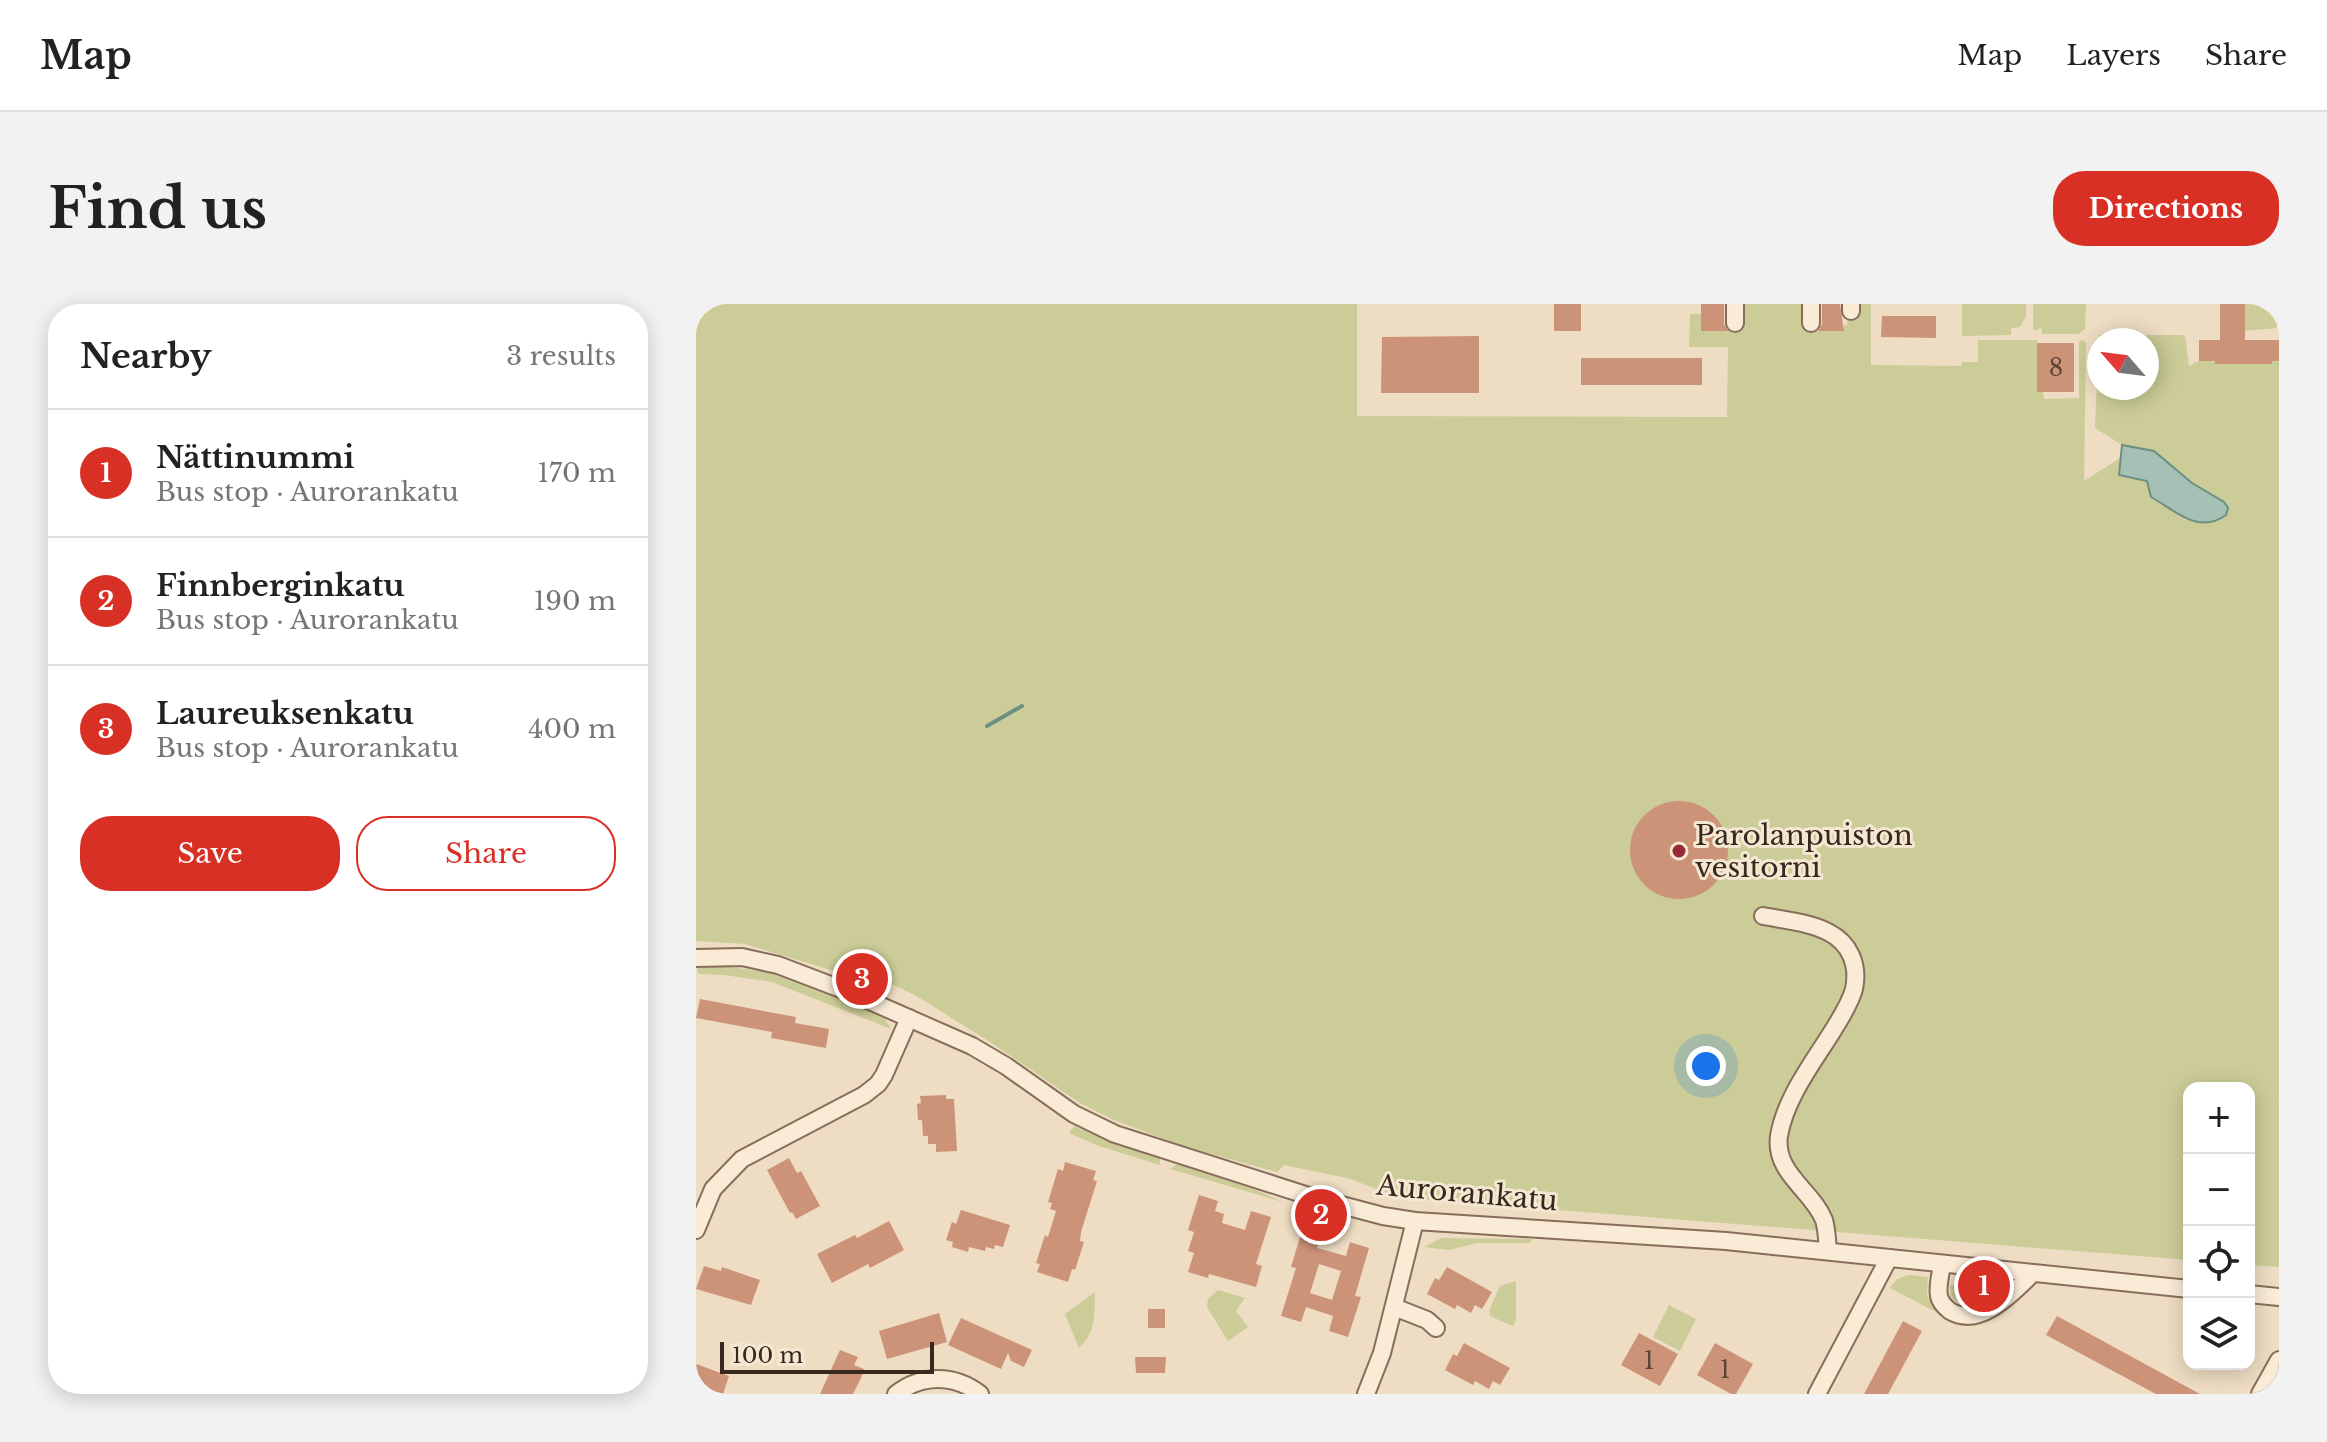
<!DOCTYPE html>
<html lang="en">
<head>
<meta charset="utf-8">
<style>
  body { margin:0; font-family:"Libre Baskerville",serif; background:#f2f2f2; color:#222 }
  .controls { position:absolute; right:24px; bottom:24px; display:grid; overflow:hidden; border-radius:16px; box-shadow:0 4px 20px #0003 }
  .controls button { width:72px; height:72px; display:grid; place-items:center; padding:0; border:0; border-bottom:2px solid #e0e0e0; background:#fff; color:#222; font:40px sans-serif }
  .compass { position:absolute; left:1391px; top:24px; width:72px; height:72px; border-radius:50%; background:#fff; box-shadow:0 4px 20px #0003; rotate:298deg }
  .scale { position:absolute; left:24px; bottom:20px; width:214px; box-sizing:border-box; padding-left:8px; border:4px solid #38281e; border-top:0; font-size:22px; line-height:28px; white-space:nowrap; color:#38281e; -webkit-text-stroke:6px #f5e8d2; paint-order:stroke }
  .you { position:absolute; left:1010px; top:762px; width:28px; height:28px; margin:-20px; border:6px solid #fff; border-radius:50%; background:#1a73e8; box-shadow:0 0 0 12px #1a73e833 }
  .badge { display:grid; place-items:center; width:52px; height:52px; border-radius:50%; background:#d93025; color:#fff; font-size:26px; font-weight:700 }
  .pin { position:absolute; translate:-50% -50%; border:4px solid #fff; box-shadow:0 2px 8px #0006 }
  .list { margin:0; padding:0; list-style:none }
  h2 { display:flex; justify-content:space-between; align-items:center; height:104px; margin:0; padding:0 32px; font-size:34px }
  h2 small { font-size:26px; font-weight:400; color:#767676 }
  .list li { display:grid; grid-template-columns:52px 1fr auto; gap:24px; align-items:center; box-sizing:border-box; height:128px; padding:0 32px; border-top:2px solid #e0e0e0 }
  .list b { display:block; font-size:30px; white-space:nowrap }
  .list p { margin:0; font-size:26px; white-space:nowrap; color:#767676 }
  .list em { font-size:26px; font-style:normal; color:#767676 }
  .actions { display:flex; gap:16px; padding:24px 32px }
  .actions a { flex:1; padding:18px 0; border:2px solid #d93025; border-radius:32px; text-align:center; font-size:28px; color:#d93025 }
  .actions .main { background:#d93025; color:#fff }
  .icon { flex:none; width:44px; height:44px; fill:none; stroke:currentColor; stroke-width:2; stroke-linecap:round; stroke-linejoin:round }
  .map { position:relative; flex:none; width:1583px; height:1090px; overflow:hidden; border-radius:32px }
  header { display:flex; align-items:center; gap:48px; box-sizing:border-box; height:112px; padding:0 40px; background:#fff; border-bottom:2px solid #e0e0e0 }
  header strong { font-size:38px }
  nav { display:flex; gap:44px; margin-inline-start:auto; font-size:28px }
  .intro { display:flex; align-items:center; justify-content:space-between; box-sizing:border-box; height:192px; padding:0 48px }
  h1 { margin:0; font-size:56px }
  .button { padding:20px 36px; border-radius:32px; background:#d93025; color:#fff; font-size:28px; font-weight:700 }
  main { display:flex; gap:48px; padding:0 48px }
  aside { flex:1; background:#fff; border-radius:32px; box-shadow:0 4px 20px #0003 }
  .map>svg:first-child { display:block }
  .green { fill:#cbcc97; fill-rule:evenodd }
  .water { fill:#a5c1b6; stroke:#6c8f83; stroke-width:2 }
  .lines { fill:none; stroke-linecap:round; stroke-linejoin:round }
  .stream { stroke:#6c8f83; stroke-width:4 }
  .building { fill:#cc9379; fill-rule:evenodd }
  .minor-casing { stroke:#886e5a; stroke-width:20 }
  .minor { stroke:#f9ebd6; stroke-width:16 }
  .poi-dot { fill:#972a35; stroke:#f5e8d2; stroke-width:3 }
  .labels { text-anchor:middle; dominant-baseline:central; stroke-width:6; stroke-linejoin:round; paint-order:stroke }
  .number-label { font-size:24px; fill:#5d4335 }
  .poi-label { font-size:28px; fill:#38281e; stroke:#f5e8d2; text-anchor:start }
  .street-label { font-size:28px; fill:#38281e; stroke:#f5e8d2 }
</style>
</head>
<body>
<header>
<strong>Map</strong>
<nav><a>Map</a><a>Layers</a><a>Share</a></nav>
</header>
<div class="intro"><h1>Find us</h1><a class="button">Directions</a></div>
<main>
<aside>
<h2>Nearby<small>3 results</small></h2>
<ul class="list">
<li><span class="badge">1</span><div><b>Nättinummi</b><p>Bus stop · Aurorankatu</p></div><em>170 m</em></li>
<li><span class="badge">2</span><div><b>Finnberginkatu</b><p>Bus stop · Aurorankatu</p></div><em>190 m</em></li>
<li><span class="badge">3</span><div><b>Laureuksenkatu</b><p>Bus stop · Aurorankatu</p></div><em>400 m</em></li>
</ul>
<div class="actions"><a class="main">Save</a><a>Share</a></div>
</aside>
<div class="map">
<svg width="1583" height="1090" viewBox="0 0 1583 1090">
  <rect width="100%" height="100%" fill="#eeddc3"/>
  <g class="green">
    <path d="M0,0H661V112L1031,113L1032,43H993L994,10H1005L1006,27H1031L1032,10L1041,0H1113L1121,10V27H1147L1148,21H1151L1152,10H1163L1164,0H1175V61L1265,62L1266,58H1282V36H1341V87L1347,88L1348,95L1383,94V37L1387,36L1390,39L1388,177L1424,154L1423,171L1450,177L1455,193C1480,207 1502,231 1530,211L1528,198L1496,179L1458,147L1426,141L1399,124L1403,31H1489L1493,62L1503,57H1519V60H1527V57H1543V60H1575L1576,57H1583V963L1553,961V784H1493V956L700,893L655,875L588,861L581,868L490,843L418,816L384,799L294,738L219,691L162,665L138,667L49,640L0,637ZM1403,36H1451V84H1403Z"/>
    <path d="M1266,0H1330V12L1324,23L1315,24V31L1266,32Z"/>
    <path d="M1337,0H1390L1389,25L1382,30H1346L1345,23L1341,27L1337,25Z"/>
    <path d="M1549,0H1581V24L1536,28L1549,14Z"/>
    <path d="M27,662L78,669L178,708L189,715L195,725L76,678L28,671L3,670L1,666L2,663Z"/>
    <path d="M378,822L423,842L464,854V861L403,842L373,829Z"/>
    <path d="M481,860L551,882L587,898L474,865Z"/>
    <path d="M745,934L835,935V939H781L753,946L728,943Z"/>
    <path d="M1213,971L1232,973L1231,991L1240,1008L1194,984L1201,975Z"/>
    <path d="M820,977V1016L817,1022L794,1012L793,1007L804,982Z"/>
    <path d="M1254,981L1280,983V987L1292,988L1293,984L1309,985C1292,997 1274,1006 1255,993Z"/>
    <path d="M522,986L549,994L540,1007L552,1023L532,1037L511,1003L512,995Z"/>
    <path d="M399,988C398,1011 401,1027 383,1044L369,1010Z"/>
    <path d="M973,1001L1000,1015L984,1047L957,1033Z"/>
  </g>
  <path class="water" d="M1426,141L1458,147L1496,179L1528,198L1532,204L1530,211C1502,231 1480,207 1455,193L1451,177L1423,171Z"/>
  <g class="lines">
    <path class="stream" d="M291,422L326,402"/>
  </g>
  <g class="building">
    <rect x="858" y="0" width="27" height="27"/>
    <path d="M1005,0H1028V20L1032,27H1005Z"/>
    <path d="M1126,0H1144L1148,27H1122L1126,20Z"/>
    <path d="M1524,0H1549V36H1583V57H1576V60H1519V57H1503V36H1524Z"/>
    <path d="M1186,12H1240V34L1185,33Z"/>
    <path d="M783,32V89H685L686,33Z"/>
    <rect x="1341" y="39" width="37" height="49"/>
    <rect x="885" y="54" width="121" height="27"/>
    <circle cx="983" cy="546" r="49"/>
    <path d="M4,695L100,713L99,719L133,725L130,744L75,734L76,728L0,714Z"/>
    <path d="M250,791V795H258L261,847L240,848V840H232V832H227L226,816H222L221,800L225,799L224,792Z"/>
    <path d="M93,854L101,869L105,867L124,902L100,915L96,908L94,909L71,866Z"/>
    <path d="M369,858L400,867L397,876L401,877L385,928L384,937L388,938L379,966L376,965L372,978L341,968L344,960L340,959L349,931L352,933L360,907L354,905L356,899L352,898L362,865L367,867Z"/>
    <path d="M503,891L522,897L519,907L528,910L526,919L549,926L555,907L575,913L560,960L566,962L560,983L513,970L512,974L492,968L498,949L492,947L498,928L492,926Z"/>
    <path d="M265,906L314,921L307,943L299,941L298,945L290,943L289,947L273,943L272,948L256,943L257,938L250,936L256,918L260,920Z"/>
    <path d="M193,917L208,946L174,964L172,960L136,979L121,950L159,931L161,934Z"/>
    <path d="M607,923L626,929L621,944L650,952L654,938L673,944L659,992L665,993L652,1033L633,1027L637,1012L610,1003L605,1018L585,1012L600,964L595,963ZM623,960L645,967L636,996L614,989Z"/>
    <path d="M8,962L25,967L26,963L64,976L55,1001L0,985Z"/>
    <path d="M751,963L796,988L786,1005L779,1001L775,1009L761,1001L759,1005L731,990L739,974L743,976Z"/>
    <rect x="452" y="1005" width="17" height="19"/>
    <path d="M243,1009L251,1038L191,1055L183,1027Z"/>
    <path d="M1361,1012L1504,1090H1460L1350,1031Z"/>
    <path d="M265,1014L336,1046L328,1063L315,1057L312,1049L305,1065L252,1041Z"/>
    <path d="M1207,1017L1226,1027L1192,1090H1168Z"/>
    <path d="M943,1029L982,1050L964,1082L925,1061Z"/>
    <path d="M768,1039L814,1064L804,1081L797,1077L793,1085L779,1077L777,1081L749,1066L757,1050L761,1052Z"/>
    <path d="M1019,1039L1057,1060L1040,1090H1035L1001,1071Z"/>
    <path d="M144,1046L162,1053L158,1061L168,1065L165,1074L157,1090H124Z"/>
    <path d="M439,1053H470L469,1069H440Z"/>
    <path d="M0,1060L33,1072L27,1090H0Z"/>
  </g>
  <g class="lines">
    <defs>
      <g id="minor">
        <path d="M1115,0V19"/>
        <path d="M1155,0V7"/>
        <path d="M1039,19V0"/>
        <path d="M1067,612C1088,616 1113,618 1132,628C1154,639 1163,661 1158,685C1154,700 1144,715 1136,728C1116,760 1089,795 1083,832C1078,869 1116,886 1128,916C1131,926 1131,937 1132,947"/>
        <path d="M0,654L46,653L82,661L158,690L276,742L310,762L378,810L419,830L619,894L687,912L719,917L1030,937L1493,985"/>
        <path d="M0,926L17,885L46,855L168,791L182,780L188,771L213,714"/>
        <path d="M1246,960C1245,969 1241,982 1243,992C1244,998 1249,1003 1254,1007C1284,1025 1317,988 1336,970"/>
        <path d="M1553,990L1583,993"/>
        <path d="M698,1003L731,1016L740,1024"/>
        <path d="M200,1090C226,1070 258,1070 284,1090"/>
        <path d="M670,1090L686,1049L719,917"/>
        <path d="M1121,1090L1193,954"/>
        <path d="M1564,1090L1583,1056"/>
      </g>
    </defs>
    <use href="#minor" class="minor-casing"/>
    <use href="#minor" class="minor"/>
  </g>
  <circle class="poi-dot" cx="983" cy="547" r="8"/>
  <g class="labels">
    <g class="number-label">
      <text x="1360" y="63">8</text>
      <text x="953" y="1056">1</text>
      <text x="1029" y="1065">1</text>
    </g>
    <g class="poi-label">
      <text x="999" y="531">Parolanpuiston<tspan x="999" dy="32">vesitorni</tspan></text>
    </g>
    <g class="street-label">
      <text transform="translate(771 889) rotate(5)">Aurorankatu</text>
    </g>
  </g>
</svg>
<div class="controls">
<button>+</button>
<button>−</button>
<button><svg class="icon" aria-label="locate" viewBox="0 0 24 24"><circle cx="12" cy="12" r="6"/><path d="M12 2v4M12 18v4M2 12h4M18 12h4"/></svg></button>
<button><svg class="icon" aria-label="layers" viewBox="0 0 24 24"><path d="M12 4l9 5-9 5-9-5zM3 14l9 5 9-5"/></svg></button>
</div>
<svg class="compass" viewBox="-18 -18 36 36"><path d="M0-13l5 13h-10z" fill="#e53935"/><path d="M0 13l5-13h-10z" fill="#767676"/></svg>
<div class="scale">100 m</div>
<div class="you"></div>
<div class="pin badge" style="left:1288px;top:982px">1</div>
<div class="pin badge" style="left:625px;top:911px">2</div>
<div class="pin badge" style="left:166px;top:675px">3</div>
</div>
</main>
</body>
</html>
